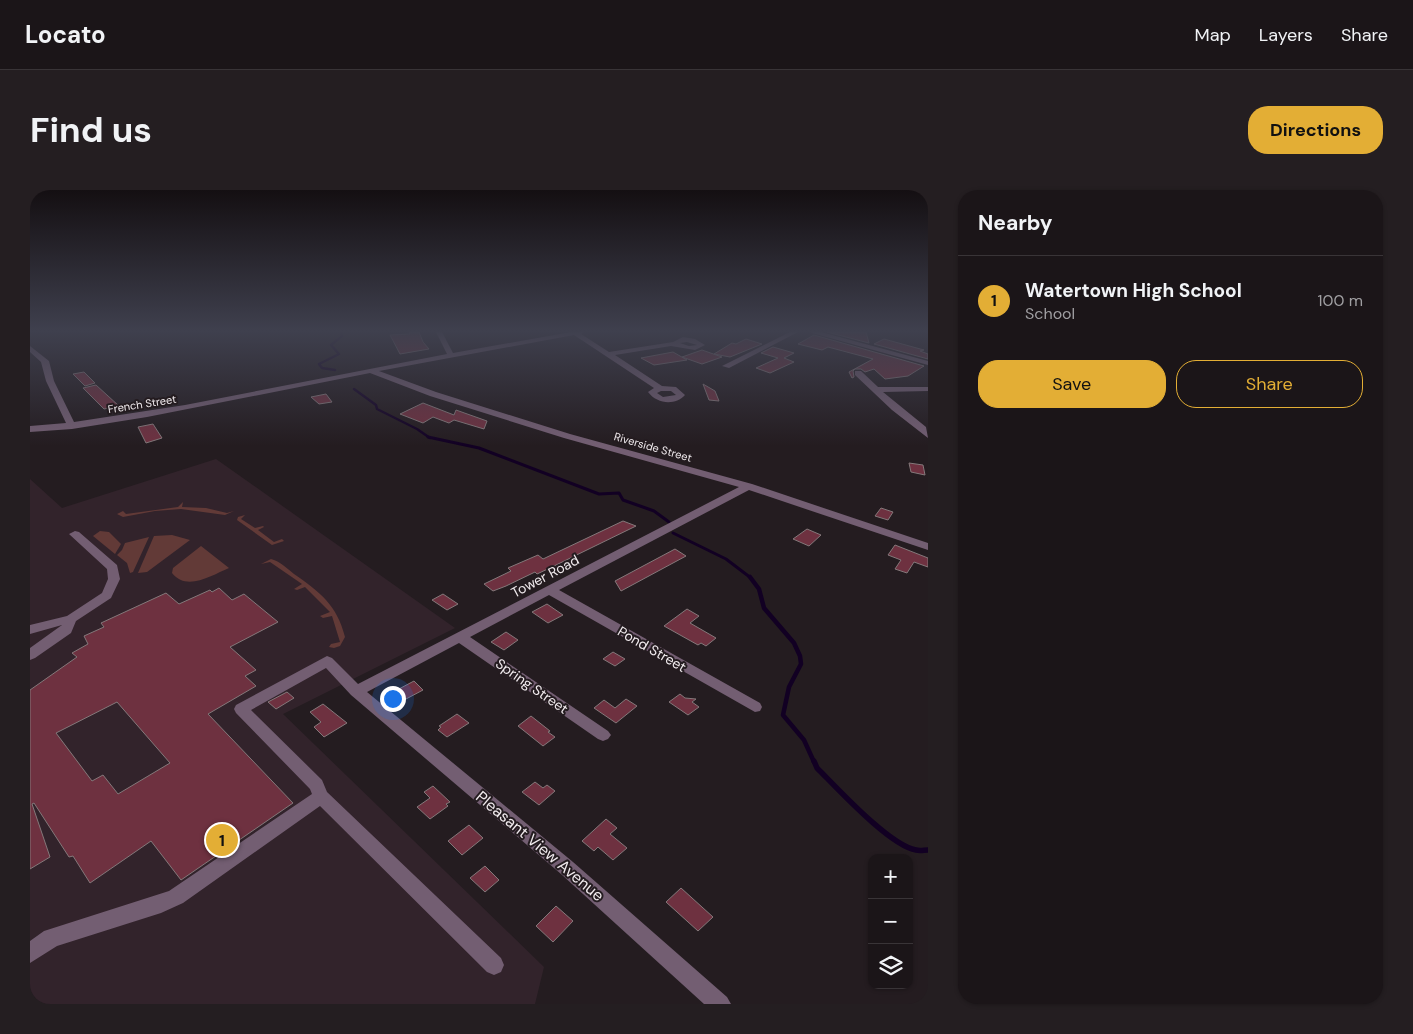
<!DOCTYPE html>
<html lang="en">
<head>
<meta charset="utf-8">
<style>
  body { margin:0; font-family:"DM Sans",sans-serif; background:#241e21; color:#f1f3f6 }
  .controls { position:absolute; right:15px; bottom:15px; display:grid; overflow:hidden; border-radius:10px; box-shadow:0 1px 4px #0004 }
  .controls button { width:45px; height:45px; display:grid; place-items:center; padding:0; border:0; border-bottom:1px solid #393437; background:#1b1518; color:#f1f3f6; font:25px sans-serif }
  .you { position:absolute; left:362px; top:508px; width:18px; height:18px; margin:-12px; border:4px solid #fff; border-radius:50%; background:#1a73e8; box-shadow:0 0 0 8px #1a73e833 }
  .badge { display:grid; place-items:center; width:32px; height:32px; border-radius:50%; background:#e3ae35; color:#111; font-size:16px; font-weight:700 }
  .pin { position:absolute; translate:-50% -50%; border:2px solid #fff; box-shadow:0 1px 5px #0006 }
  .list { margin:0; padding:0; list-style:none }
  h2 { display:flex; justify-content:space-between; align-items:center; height:65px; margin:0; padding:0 20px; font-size:21px }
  h2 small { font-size:16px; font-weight:400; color:#a09fa2 }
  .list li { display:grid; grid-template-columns:32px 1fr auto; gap:15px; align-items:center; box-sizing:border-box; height:90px; padding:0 20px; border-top:1px solid #393437 }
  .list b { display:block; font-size:19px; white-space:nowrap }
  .list p { margin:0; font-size:16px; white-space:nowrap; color:#a09fa2 }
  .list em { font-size:16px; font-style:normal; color:#a09fa2 }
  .actions { display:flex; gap:10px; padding:15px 20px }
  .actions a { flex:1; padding:11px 0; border:1px solid #e3ae35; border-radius:20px; text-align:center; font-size:18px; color:#e3ae35 }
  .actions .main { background:#e3ae35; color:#111 }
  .icon { flex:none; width:28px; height:28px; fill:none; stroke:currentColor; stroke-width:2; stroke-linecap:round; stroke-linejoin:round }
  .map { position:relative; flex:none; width:898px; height:814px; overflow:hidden; border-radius:20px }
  header { display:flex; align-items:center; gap:30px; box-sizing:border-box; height:70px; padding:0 25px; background:#1b1518; border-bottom:1px solid #393437 }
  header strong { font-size:24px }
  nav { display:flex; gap:28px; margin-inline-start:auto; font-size:18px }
  .intro { display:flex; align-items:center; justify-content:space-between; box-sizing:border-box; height:120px; padding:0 30px }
  h1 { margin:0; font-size:35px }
  .button { padding:12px 22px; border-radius:20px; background:#e3ae35; color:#111; font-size:18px; font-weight:700 }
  main { display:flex; gap:30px; padding:0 30px }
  aside { flex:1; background:#1b1518; border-radius:20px; box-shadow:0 1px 4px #0004 }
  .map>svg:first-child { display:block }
  .built { fill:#32232b }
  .green { fill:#623a37 }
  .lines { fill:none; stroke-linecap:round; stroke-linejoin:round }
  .stream-far3 { stroke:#120023; stroke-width:2.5 }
  .stream-far2 { stroke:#120023; stroke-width:3 }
  .stream-far1 { stroke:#120023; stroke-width:4.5 }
  .stream { stroke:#120023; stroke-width:5.5 }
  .building { fill:#6e3140; stroke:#84787a; fill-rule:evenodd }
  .minor { fill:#735e72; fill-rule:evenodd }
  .labels { text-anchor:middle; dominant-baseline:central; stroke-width:4; stroke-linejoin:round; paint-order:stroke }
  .far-street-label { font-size:11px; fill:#f1ebee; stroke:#241c20 }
  .street-label { font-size:14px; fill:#f1ebee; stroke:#241c20 }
  .near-street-label { font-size:16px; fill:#f1ebee; stroke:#241c20 }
</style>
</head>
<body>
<header>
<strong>Locato</strong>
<nav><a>Map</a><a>Layers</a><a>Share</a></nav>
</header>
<div class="intro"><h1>Find us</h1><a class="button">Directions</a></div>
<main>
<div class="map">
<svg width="898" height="814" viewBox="0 0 898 814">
  <rect width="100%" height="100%" fill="#241c20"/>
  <path class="built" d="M186,269L425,438L253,524L514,777L505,814H0V289L32,318Z"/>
  <g class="green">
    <path d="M153,312L152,317L176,318L197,323L204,321L195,325L151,319L125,321L93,327L87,324L93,321L96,324L148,317Z"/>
    <path d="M215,325L211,329L225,338L233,336L234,337L228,340L244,352L252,349L254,351L242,355L207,330L208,327Z"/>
    <path d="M70,341L79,342L91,354L85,364L63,346Z"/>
    <path d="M142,345L160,350L117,382L108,383L124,346Z"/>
    <path d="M119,347L103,382L100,383L97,373L87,365L92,360L95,353Z"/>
    <path d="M171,356L199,378C182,385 157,402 142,383L143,378Z"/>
    <path d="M241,369C249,371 257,378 264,384C290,402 307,415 315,447L310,456L304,458L299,457L301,454L310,452L302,426L293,428L290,426L300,422L275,397L267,400L264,399L272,394L240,372L231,374Z"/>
  </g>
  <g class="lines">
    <g class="stream-far3">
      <path d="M305,180L292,178L289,174L309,164L301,155L312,146L311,142"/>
      <path d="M324,199L346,215L347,219L387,239L400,248"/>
    </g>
    <g class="stream-far2">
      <path d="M398,247L449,258L569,304L589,303L593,310L624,321L639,332"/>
      <path d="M643,343L696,369L721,388"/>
    </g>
    <path class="stream-far1" d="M720,387L729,399L734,418L764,453L770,466L771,474L759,497L753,525L774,550L784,572"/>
    <path class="stream" d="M784,571L787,578C807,598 860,656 886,660C890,661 894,660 898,660"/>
  </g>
  <g class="building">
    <path d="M379,142H389L393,152L399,159L370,164L360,145L380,144Z"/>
    <path d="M797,142H836L839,153Z"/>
    <path d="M784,145L894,176L878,186L855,189L844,179L835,182L831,179H825L823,181L824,187L822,188L819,182L843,169L798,157L792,160L768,154Z"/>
    <path d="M716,149L732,154L700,167L684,164L702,153L706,154Z"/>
    <path d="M854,149L894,160L890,161L898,164V169L844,154Z"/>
    <path d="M743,157L764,163L754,168L764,172L740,183L726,178L748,168L731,163Z"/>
    <path d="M672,160L692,167L672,174L652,167Z"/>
    <path d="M643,162L657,170L624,175L611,168Z"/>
    <path d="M54,182L65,193L55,196L43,184Z"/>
    <path d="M673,194L685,201L689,211L679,210Z"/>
    <path d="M66,195L89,216L74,219L53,198Z"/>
    <path d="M296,204L302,212L289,214L281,207Z"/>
    <path d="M393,213L424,225L426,220L457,231L454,239L424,230L419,233L403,227L393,233L370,224Z"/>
    <path d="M123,234L132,248L116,253L108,237Z"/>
    <path d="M879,273L893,275L895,285L881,282Z"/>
    <path d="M851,318L863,322L858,330L845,326Z"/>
    <path d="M593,331L606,336L524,376L507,384L505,382L476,396L463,401L454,394L481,381L478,378L508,365L513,369Z"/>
    <path d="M777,339L791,345L779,356L763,349Z"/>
    <path d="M865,355L898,368V377L884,372L877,383L865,379L871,370L858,365Z"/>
    <path d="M645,359L656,366L591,401L585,391Z"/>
    <path d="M189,398L202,410L214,404L248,432L200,457L226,480L215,486L226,496L178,524L263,613L151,690L121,651L60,693L43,666L39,667L4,613L2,614L20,667L0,679V500L47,467L42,463L58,454L54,446L74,437L71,433L136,403L149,414L180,400L182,402ZM87,512L140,573L88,604L73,585L62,591L26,543Z"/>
    <path d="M413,404L428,414L417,420L402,410Z"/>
    <path d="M517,414L533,425L518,433L502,422Z"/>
    <path d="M657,419L669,426L660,433L686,448L676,456L671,453L668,455L634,436Z"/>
    <path d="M476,442L488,450L474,460L461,452Z"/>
    <path d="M583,462L595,469L585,476L573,469Z"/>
    <path d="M384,491L393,500L376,509L367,500Z"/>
    <path d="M257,502L264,508L246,519L238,512Z"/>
    <path d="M650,504L655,508L666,509L662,512L669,517L658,525L639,512Z"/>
    <path d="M596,509L607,516L586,533L564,518L574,510L585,518Z"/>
    <path d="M293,514L317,533L294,547L284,537L291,532L280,522Z"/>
    <path d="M427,524L439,533L417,547L408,540L411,537L409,536Z"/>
    <path d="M501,526L520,541L518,542L525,547L513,556L488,536Z"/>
    <path d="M505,592L513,598L517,595L525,601L509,615L492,602Z"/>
    <path d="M403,596L420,612L416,614L418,616L400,629L387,617L400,608L394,602Z"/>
    <path d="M576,629L587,638L580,644L597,658L583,670L568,657L564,661L552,651Z"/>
    <path d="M439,635L453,648L432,665L418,651Z"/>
    <path d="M455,676L469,690L455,702L440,688Z"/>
    <path d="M651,698L683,727L668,741L636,712Z"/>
    <path d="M526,716L543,731L523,752L506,736Z"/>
  </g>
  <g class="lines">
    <g class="minor">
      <path d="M406,142H412L423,163L541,142H554L551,144L579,162L643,152L653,147L665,149L675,155L665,160L641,156L585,165L632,196L646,197L655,205C645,216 627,214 618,202L624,198L544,145L349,181L406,202L540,244L722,294L898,353V360L719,300L529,400L730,513L732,517L730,521L725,522L519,405L440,447L578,541L581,545L578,549L573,551L568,549L429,453L337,502L543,672L697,807L701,814H674L531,684L321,505L296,478L221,520L292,590L297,602L471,768L474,775L471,782L464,785L457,782L290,616L153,713L131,723L27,756L0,773V751L14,741L139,701L282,604L280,599L206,523L204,519L206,515L297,466L302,468L328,494L709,297L534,248L400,206L340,183L117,227L42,239L0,242V236L36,233L16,191L11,172L0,162V156L19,171L24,191L44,232L155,215L417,164ZM657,152L667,155L659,156L650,153ZM631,201H641L646,205L633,207L627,203Z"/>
      <path d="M760,142H768L699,178L692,176Z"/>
      <path d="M781,142H791L898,171V175L782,143Z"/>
      <path d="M825,181H831L848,197H898V201L853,202L896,237L898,248L862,220L825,185Z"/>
      <path d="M45,341L49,342L87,375L90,389L81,408L46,431L41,443L5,468L0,470V458L32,435L0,444V435L37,426L72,403L78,389L77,379L39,344Z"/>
    </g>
  </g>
  <linearGradient id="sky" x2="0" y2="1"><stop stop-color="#140f12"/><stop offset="0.55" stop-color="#3f404e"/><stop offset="1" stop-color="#3f404e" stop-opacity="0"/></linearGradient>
  <rect width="898" height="256" fill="url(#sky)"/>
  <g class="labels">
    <g class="far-street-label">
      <text transform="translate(112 214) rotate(-9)">French Street</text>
      <text transform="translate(623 257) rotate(16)">Riverside Street</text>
    </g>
    <g class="street-label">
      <text transform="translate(515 386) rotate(-28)">Tower Road</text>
      <text transform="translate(622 459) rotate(30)">Pond Street</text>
      <text transform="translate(502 496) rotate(35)">Spring Street</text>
    </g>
    <g class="near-street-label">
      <text transform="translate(510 656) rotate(40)">Pleasant View Avenue</text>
    </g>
  </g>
</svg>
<div class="controls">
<button>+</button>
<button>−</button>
<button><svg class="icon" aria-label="layers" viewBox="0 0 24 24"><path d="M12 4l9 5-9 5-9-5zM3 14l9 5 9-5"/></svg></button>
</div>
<div class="you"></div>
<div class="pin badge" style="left:192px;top:650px">1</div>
</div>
<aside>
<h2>Nearby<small></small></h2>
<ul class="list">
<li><span class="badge">1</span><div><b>Watertown High School</b><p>School</p></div><em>100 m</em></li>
</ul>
<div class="actions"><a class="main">Save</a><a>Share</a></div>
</aside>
</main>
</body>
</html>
